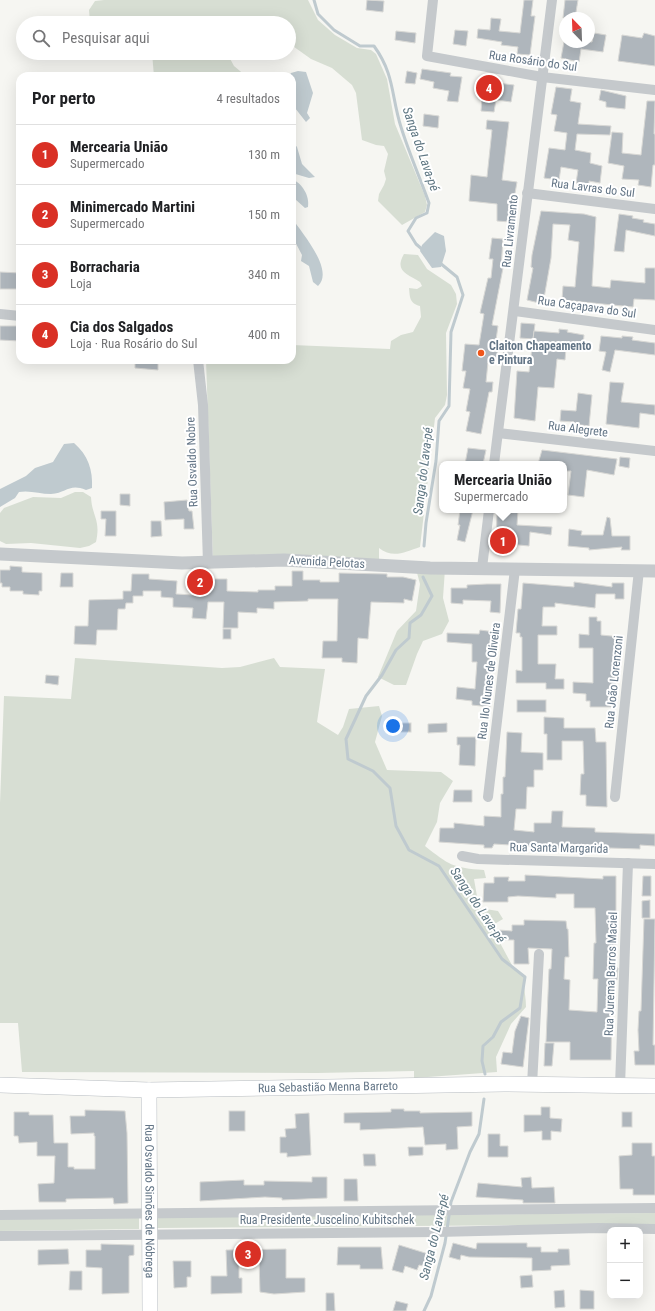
<!DOCTYPE html>
<html lang="pt">
<head>
<meta charset="utf-8">
<style>
  body { margin:0; font-family:"Roboto Condensed",sans-serif; background:#f6f6f6; color:#202124 }
  .controls { position:absolute; right:12px; bottom:12px; display:grid; overflow:hidden; border-radius:8px; box-shadow:0 4px 16px #0002 }
  .controls button { width:36px; height:36px; display:grid; place-items:center; padding:0; border:0; border-bottom:1px solid #e0e0e0; background:#fff; color:#202124; font:20px sans-serif }
  .compass { position:absolute; left:559px; top:12px; width:36px; height:36px; border-radius:50%; background:#fff; box-shadow:0 4px 16px #0002; rotate:337deg }
  .you { position:absolute; left:393px; top:726px; width:14px; height:14px; margin:-10px; border:3px solid #fff; border-radius:50%; background:#1a73e8; box-shadow:0 0 0 6px #1a73e833 }
  .badge { display:grid; place-items:center; width:26px; height:26px; border-radius:50%; background:#d93025; color:#fff; font-size:13px; font-weight:700 }
  .pin { position:absolute; translate:-50% -50%; border:2px solid #fff; box-shadow:0 1px 4px #0006 }
  .popup { position:absolute; left:439px; top:461px; width:128px; height:52px; box-sizing:border-box; display:grid; place-content:center; border-radius:8px; background:#fff; filter:drop-shadow(0 1px 3px #0005); font-size:13px; white-space:nowrap; color:#757577 }
  .popup b { font-size:15px; color:#202124 }
  .popup::after { content:''; position:absolute; left:50%; top:100%; margin-left:-8px; border:8px solid transparent; border-top-color:#fff }
  .list { margin:0; padding:0; list-style:none }
  h2 { display:flex; justify-content:space-between; align-items:center; height:52px; margin:0; padding:0 16px; font-size:17px }
  h2 small { font-size:13px; font-weight:400; color:#757577 }
  .list li { display:grid; grid-template-columns:26px 1fr auto; gap:12px; align-items:center; box-sizing:border-box; height:60px; padding:0 16px; border-top:1px solid #e0e0e0 }
  .list b { display:block; font-size:15px; white-space:nowrap }
  .list p { margin:0; font-size:13px; white-space:nowrap; color:#757577 }
  .list em { font-size:13px; font-style:normal; color:#757577 }
  .icon { flex:none; width:22px; height:22px; fill:none; stroke:currentColor; stroke-width:2; stroke-linecap:round; stroke-linejoin:round }
  .map { position:relative; flex:none; width:655px; height:1311px; overflow:hidden }
  .search { position:absolute; background:#fff; box-shadow:0 4px 16px #0002; left:16px; top:16px; width:280px; height:44px; display:flex; align-items:center; gap:10px; box-sizing:border-box; padding:0 14px; border-radius:22px; color:#757577; font-size:15px }
  .panel { position:absolute; background:#fff; box-shadow:0 4px 16px #0002; left:16px; top:72px; width:280px; height:292px; border-radius:12px }
  .map>svg:first-child { display:block }
  .green { fill:#d7ded3 }
  .water { fill:#bfcacf }
  .lines { fill:none; stroke-linecap:round; stroke-linejoin:round }
  .stream { stroke:#bfcacf; stroke-width:3 }
  .building { fill:#afb6bc; stroke:#d8d8d5 }
  .secondary-casing { stroke:#b7bcc1; stroke-width:16 }
  .minor { stroke:#c5c9cc; stroke-width:10 }
  .tertiary { stroke:#c5c9cc; stroke-width:13 }
  .secondary { stroke:#fff; stroke-width:15 }
  .poi-dot { fill:#ef551a; stroke:#fff; stroke-width:1.5 }
  .labels { text-anchor:middle; dominant-baseline:central; stroke-width:4; stroke-linejoin:round; paint-order:stroke }
  .street-label { font-size:12px; fill:#637586; stroke:#fff }
  .poi-label { font-size:12px; font-weight:bold; fill:#637586; stroke:#fff; text-anchor:start }
  .water-label { font-size:13px; font-style:italic; fill:#5f7783; stroke:#fff }
</style>
</head>
<body>
<div class="map">
<svg width="655" height="1311" viewBox="0 0 655 1311">
  <rect width="100%" height="100%" fill="#f6f6f2"/>
  <g class="green">
    <path d="M104,0H308L318,20L335,35L357,48L371,50L376,54L387,79L395,124L425,196L427,205L425,212L402,225L378,201L379,194L384,185L386,179L384,171L388,154L384,146L376,145L362,140L356,93L352,85L332,68L311,59L290,44L289,23L90,22L89,10L95,1Z"/>
    <path d="M152,53H227L234,66L246,76H154Z"/>
    <path d="M404,254L418,255L427,269L451,285L456,294L457,304L446,333L447,395L445,405L435,418L420,547C405,552 393,559 379,548V567L213,561L206,360H292V345L390,349L391,341L401,335L413,332L421,317L420,306C409,303 410,297 409,288L417,289L422,286L420,282C407,274 394,271 404,254Z"/>
    <path d="M75,492H83L91,497C92,517 101,519 96,542L89,546L80,548L31,543L6,544L0,541V513L4,508L33,497L61,498Z"/>
    <path d="M416,569H445L443,598L449,621L442,634L423,641L417,654L406,685H394L378,677L397,631L416,611L420,584Z"/>
    <path d="M75,658L222,668L240,667L274,658L280,667L325,669L317,722L338,735L343,727L349,709L379,706L382,716L375,742L387,770L441,772L453,781L440,803L437,822L425,846C449,865 453,868 484,870L486,878L474,879L479,908L498,911L503,919L491,926L513,967L525,977C523,988 526,996 526,1007L511,1024L496,1057L497,1072L414,1078V1071L317,1073L22,1072L18,1023H0V803L4,696L71,699Z"/>
    <path d="M655,1213V1224L157,1228V1217Z"/>
    <path d="M139,1217V1229L0,1231V1218Z"/>
  </g>
  <g class="water">
    <path d="M298,71L306,72L313,93L307,113L310,118L306,122L295,108L293,109L292,124V76H289L291,73Z"/>
    <path d="M292,141L297,147L302,164L315,177L309,178L292,173Z"/>
    <path d="M292,179C302,183 310,196 308,207L305,208L295,199L292,200Z"/>
    <path d="M292,218C301,232 335,270 318,286L313,282L309,266L301,261L302,255L292,236Z"/>
    <path d="M435,232L444,236L446,251L441,267L432,268L420,251L422,245Z"/>
    <path d="M74,443C88,455 93,470 92,488L86,490C69,483 67,493 51,494C40,494 30,490 19,492L15,498L0,507V489L26,476L35,468L53,462L64,444Z"/>
  </g>
  <g class="lines">
    <g class="stream">
      <path d="M314,0L318,14L334,30L360,46H374C395,75 391,96 401,127C409,153 420,178 429,203L427,213L416,218L408,231L416,244L423,250"/>
      <path d="M424,546L426,523L436,461L439,421L449,406L451,332L463,295L457,277L440,263"/>
      <path d="M423,577L432,596L421,615L410,623L409,638L396,650L382,675L366,696L346,739L348,759L373,771L390,788L396,826L409,850L439,866L502,959L525,977L520,1008L501,1022L493,1037L483,1046L482,1061L485,1074"/>
      <path d="M424,1311L431,1296L445,1243L451,1202L470,1152L479,1134L484,1099"/>
    </g>
  </g>
  <g class="building">
    <path d="M367,0L384,1L383,12L366,10Z"/>
    <path d="M524,0H533L531,16H535L530,55L517,54L518,47L501,45L502,42L477,38L478,29L490,30L491,18L501,19L499,31L520,33Z"/>
    <path d="M565,0H578L575,18H563Z"/>
    <path d="M455,30L468,31L466,46L453,44Z"/>
    <path d="M396,31L416,33L415,43L395,40Z"/>
    <path d="M594,33L606,35L603,52L581,49L579,62L561,58L564,42H592Z"/>
    <path d="M644,33L655,36V66L618,61L622,35L642,38Z"/>
    <path d="M422,69L451,73L450,76L462,77L458,102L447,101L449,91L433,88L434,82L420,79Z"/>
    <path d="M407,71L417,73L415,84L405,83Z"/>
    <path d="M483,77L498,79V83L514,85L511,102L496,100L494,112L481,111L482,97H480Z"/>
    <path d="M556,87L572,89L570,101L581,103L578,124L611,126L610,135L577,134L575,150L591,153L590,163L602,166L600,183L589,181V184L576,183L578,170L561,167L559,180L544,178L549,148L565,150L567,133L554,131L557,115L551,114Z"/>
    <path d="M601,90L626,96L625,109L606,107V102L599,100Z"/>
    <path d="M647,101H655L654,134H655V165H653L651,187L638,185L639,180L622,179L624,166L608,163L612,132L623,133L622,153L641,155Z"/>
    <path d="M424,114L439,116L438,128L423,126Z"/>
    <path d="M487,120L509,122L502,180L517,182L510,222L497,221V204L469,201L471,175L487,177L492,130L486,129Z"/>
    <path d="M541,211L584,214L596,217L592,286L610,288L611,280L645,283V268H655V300L634,299L633,307L562,300L563,286L575,287L579,242L568,240L570,225L553,224L551,258L543,304L527,300L533,268L531,267L532,255Z"/>
    <path d="M619,214L633,216L632,218L644,220L643,222L655,224V236L626,230L624,252L614,251Z"/>
    <path d="M492,238L503,239L501,268H503L492,325L498,326L495,347H498L496,363L488,362L486,382H493L492,392H489L481,434L466,431L470,412L466,411L470,389L463,388L466,371H462L465,344L479,345L484,314L480,313L488,278H491L493,259H489Z"/>
    <path d="M0,272L20,273V289H0Z"/>
    <path d="M521,323L535,324L533,339L520,338Z"/>
    <path d="M0,326H20V341L0,340Z"/>
    <path d="M559,329L568,330L567,332L584,335L583,347L575,346L574,349L566,348L565,360L557,359L554,388L538,387L535,421L514,418L517,371L529,372L534,331L559,333Z"/>
    <path d="M601,336L622,338V336L633,337L632,340L655,343V355L615,350L610,372L602,370L606,352L599,351Z"/>
    <path d="M135,360H158V370L135,368Z"/>
    <path d="M610,382L624,383L621,402L655,405V415L640,413L639,428L606,424Z"/>
    <path d="M578,393L592,395L589,426L574,424V422L560,421L561,410L576,411Z"/>
    <path d="M468,448L486,450L483,464H465Z"/>
    <path d="M542,450L617,459L614,475L587,470L584,497L568,495L571,471H564V464H538Z"/>
    <path d="M620,457L630,458L629,468L619,466Z"/>
    <path d="M120,494H130V506L120,505Z"/>
    <path d="M187,500L189,511H192L194,529H184V519L165,520L164,502Z"/>
    <path d="M460,510H473L465,542L457,540L460,525H458Z"/>
    <path d="M497,510H518L517,525L552,527L551,535L530,532L529,546L509,544V553L496,552Z"/>
    <path d="M101,511H116V536H105L106,519H101Z"/>
    <path d="M607,517L610,518L612,536H630V550H621L622,547L589,550V548L568,546L569,529L582,531L581,535H603Z"/>
    <path d="M151,521H161L162,536L151,537Z"/>
    <path d="M10,566L22,567V572L42,573V591H39V595L23,594V591H10V587H2V583H0V570H10Z"/>
    <path d="M292,571H303V580H320V582H339V573L387,574V577H403L416,580L412,601L404,599V603L371,602L368,639L358,638L357,663L342,662V658H322L323,641H337L338,599H308V601L274,602V609L257,608V613L238,612V628H223L224,602H208L206,619L192,618L193,608L173,607V598L161,597V591H143V596H133V603H126L125,609H118L117,630H97L96,645L74,644L75,626H88L89,600L123,599V591H131L132,574H149V579L177,581L176,594L193,595L195,573H206V579H227V591L258,592V590H275V586H292Z"/>
    <path d="M61,573H73V587H60Z"/>
    <path d="M574,582L612,587V583H624V599H615V594H596L595,608L555,603V607H543L542,626H557V635H538V664H556L555,679H564V689H546V683H516V670L522,671V637H520V633H516L518,609H521L523,583L574,587Z"/>
    <path d="M487,584H501L500,613L490,612L491,601L463,600V604L451,603V588H467V585Z"/>
    <path d="M589,617H597V621H601V635L621,637V649H616L615,707H590V701H586V694L573,693V682L593,683V648H579V634L589,635Z"/>
    <rect x="223" y="629" width="8" height="10"/>
    <path d="M480,630L495,632L494,642L490,641V707L472,705V701L456,699L457,687L475,689L477,662H472V644L447,642V633L479,634Z"/>
    <path d="M46,675L59,676L58,685L45,683Z"/>
    <rect x="517" y="700" width="29" height="12"/>
    <path d="M544,717L564,718V728H595L596,742H606L607,807L586,806V795H580L581,774H584L583,741H562V760H547V734H544Z"/>
    <rect x="399" y="723" width="12" height="9"/>
    <path d="M447,723V732L428,733V724Z"/>
    <path d="M507,732L522,733L521,752L543,753V770H534V787H527L526,809H516L514,830L534,832V823H551L552,811H563L562,827L595,828V832L655,834V846L640,845V849L610,848L609,850L576,848V850L510,845L494,844L492,848H484V845L439,842L440,828H454V823L484,826V816L501,817V794H503V777H505Z"/>
    <path d="M457,737H476L475,766L459,765L460,745H457Z"/>
    <path d="M454,790H472V802H453Z"/>
    <path d="M525,875L603,879V876H616V945H613L612,967L618,968L617,980H614L612,996L611,1060H570V1042H546L549,969H551L552,949L528,948L529,964H514V940H499V930L512,931V925H524V920L566,921L567,929H568L569,957H565L564,979L570,980L569,1010L597,1012L598,979H593L594,943H596L595,908H574V894H556V898L518,896L508,897V902H483L484,883H494V877H509L508,881H525Z"/>
    <path d="M643,876H651V896H642Z"/>
    <path d="M650,900V918H642V901Z"/>
    <path d="M644,919H655L653,1045H655V1065H635L634,1051H639L638,1030L639,1011H641Z"/>
    <path d="M521,1016L529,1018L523,1067L501,1064L503,1052L512,1053L515,1031Z"/>
    <path d="M545,1043H554L552,1066H544Z"/>
    <path d="M541,1107H550V1118L562,1119L561,1132L551,1131V1140H542V1131L524,1132V1115H541Z"/>
    <path d="M391,1109H404V1111H420V1113L472,1112V1126L457,1127L458,1149L446,1150V1144L425,1145L423,1127L360,1130V1123H344V1113L391,1112Z"/>
    <path d="M85,1110L125,1111L127,1133L128,1203L114,1204L113,1198L66,1199V1202H39L38,1184L54,1183L55,1156H37V1142L19,1143L18,1136H14V1112H29V1115H53L54,1143H68V1167H74V1169H95V1136H94V1133L71,1134L70,1116H85Z"/>
    <rect x="229" y="1111" width="16" height="20"/>
    <rect x="622" y="1112" width="10" height="15"/>
    <path d="M309,1113L311,1155L287,1157V1153H280V1137H286L285,1129L296,1128L295,1114Z"/>
    <path d="M488,1134H500V1146H508V1157H488Z"/>
    <path d="M632,1143H652V1156H655V1195H633V1189H620L619,1156L632,1155Z"/>
    <path d="M408,1147H423V1155L409,1156Z"/>
    <path d="M363,1154H375L376,1166H364Z"/>
    <path d="M312,1177H327V1198L282,1200V1198L265,1197L200,1201V1182L244,1180V1185H264V1181L312,1182Z"/>
    <path d="M531,1177L532,1188L554,1187L555,1203H523V1200L476,1197L478,1183L522,1187L521,1178Z"/>
    <path d="M344,1179H357L358,1201H344Z"/>
    <path d="M453,1243L476,1249L477,1243H527V1247H541V1252H558V1249H569L570,1265L551,1266V1270L532,1271V1258L469,1257L461,1255L460,1260L449,1257Z"/>
    <path d="M101,1244L134,1245V1255L129,1256V1293L102,1294V1268L86,1267V1250H101Z"/>
    <path d="M399,1245L435,1256L433,1264L429,1263L428,1267L419,1265L417,1270L405,1266L403,1273L392,1270Z"/>
    <path d="M338,1247H381L383,1269H360V1265H337Z"/>
    <path d="M68,1249L69,1264L38,1265V1250Z"/>
    <path d="M286,1249V1278H305V1292L274,1294L260,1292L259,1259H239V1278H242V1293L211,1294V1276H227L226,1250Z"/>
    <path d="M173,1261H191V1277H187V1287L174,1288Z"/>
    <path d="M70,1271H82V1290H69Z"/>
    <path d="M532,1275L533,1287L521,1288L520,1276Z"/>
    <path d="M564,1290L565,1307L555,1308L554,1291Z"/>
    <path d="M580,1290L594,1291V1309H580Z"/>
    <path d="M326,1293H334L335,1311H326Z"/>
    <path d="M396,1301L408,1304L406,1311H393Z"/>
  </g>
  <g class="lines">
    <defs>
      <g id="secondary">
        <path id="s1" d="M0,1085L149,1090L504,1084L655,1086"/>
        <path id="s2" d="M149,1090L150,1311"/>
      </g>
    </defs>
    <use href="#secondary" class="secondary-casing"/>
    <g class="minor">
      <path d="M433,0L427,56L542,77L655,90"/>
      <path d="M527,193L655,209"/>
      <path d="M515,311L655,330"/>
      <path d="M0,314L20,316"/>
      <path d="M198,360L203,405L208,563"/>
      <path d="M498,433L655,451"/>
      <path d="M494,464L552,0"/>
      <path d="M482,568L489,510"/>
      <path d="M488,797L515,569"/>
      <path d="M615,797L639,570"/>
      <path d="M462,856L478,859L655,864"/>
      <path d="M532,1085L539,954"/>
      <path d="M620,1086L628,863"/>
      <path d="M0,1215L655,1208"/>
      <path d="M0,1236L437,1232L599,1228L655,1229"/>
    </g>
    <path class="tertiary" d="M0,554L182,563L284,560L430,568L655,571"/>
    <use href="#secondary" class="secondary"/>
  </g>
  <circle class="poi-dot" cx="481" cy="353" r="4"/>
  <g class="labels">
    <g class="street-label">
      <text transform="translate(533 61) rotate(8)">Rua Rosário do Sul</text>
      <text transform="translate(593 188) rotate(7)">Rua Lavras do Sul</text>
      <text transform="translate(510 231) rotate(-84)">Rua Livramento</text>
      <text transform="translate(587 307) rotate(8)">Rua Caçapava do Sul</text>
      <text transform="translate(578 429) rotate(7)">Rua Alegrete</text>
      <text transform="translate(192 462) rotate(-92)">Rua Osvaldo Nobre</text>
      <text transform="translate(327 562) rotate(3)">Avenida Pelotas</text>
      <text transform="translate(489 681) rotate(-83)">Rua Ilo Nunes de Oliveira</text>
      <text transform="translate(614 682) rotate(-84)">Rua João Lorenzoni</text>
      <text transform="translate(559 848) rotate(1)">Rua Santa Margarida</text>
      <text transform="translate(611 974) rotate(-88)">Rua Jurema Barros Maciel</text>
      <text stroke="none"><textPath href="#s1" startOffset="328">Rua Sebastião Menna Barreto</textPath></text>
      <text stroke="none"><textPath href="#s2" startOffset="111">Rua Osvaldo Simões de Nóbrega</textPath></text>
      <text x="327" y="1220">Rua Presidente Juscelino Kubitschek</text>
    </g>
    <g class="poi-label">
      <text x="489" y="346">Claiton Chapeamento<tspan x="489" dy="14">e Pintura</tspan></text>
    </g>
    <g class="water-label">
      <text transform="translate(421 149) rotate(71)">Sanga do Lava-pé</text>
      <text transform="translate(423 471) rotate(-83)">Sanga do Lava-pé</text>
      <text transform="translate(478 905) rotate(56)">Sanga do Lava-pé</text>
      <text transform="translate(434 1237) rotate(-76)">Sanga do Lava-pé</text>
    </g>
  </g>
</svg>
<div class="controls">
<button>+</button>
<button>−</button>
</div>
<svg class="compass" viewBox="-18 -18 36 36"><path d="M0-13l5 13h-10z" fill="#e53935"/><path d="M0 13l5-13h-10z" fill="#757577"/></svg>
<div class="you"></div>
<div class="pin badge" style="left:503px;top:541px">1</div>
<div class="popup"><b>Mercearia União</b>Supermercado</div>
<div class="pin badge" style="left:200px;top:582px">2</div>
<div class="pin badge" style="left:248px;top:1254px">3</div>
<div class="pin badge" style="left:489px;top:88px">4</div>
<div class="search"><svg class="icon" aria-label="search" viewBox="0 0 24 24"><circle cx="10" cy="10" r="6"/><path d="M15 15l6 6"/></svg>Pesquisar aqui</div>
<section class="panel">
<h2>Por perto<small>4 resultados</small></h2>
<ul class="list">
<li><span class="badge">1</span><div><b>Mercearia União</b><p>Supermercado</p></div><em>130 m</em></li>
<li><span class="badge">2</span><div><b>Minimercado Martini</b><p>Supermercado</p></div><em>150 m</em></li>
<li><span class="badge">3</span><div><b>Borracharia</b><p>Loja</p></div><em>340 m</em></li>
<li><span class="badge">4</span><div><b>Cia dos Salgados</b><p>Loja · Rua Rosário do Sul</p></div><em>400 m</em></li>
</ul>
</section>
</div>
</body>
</html>
